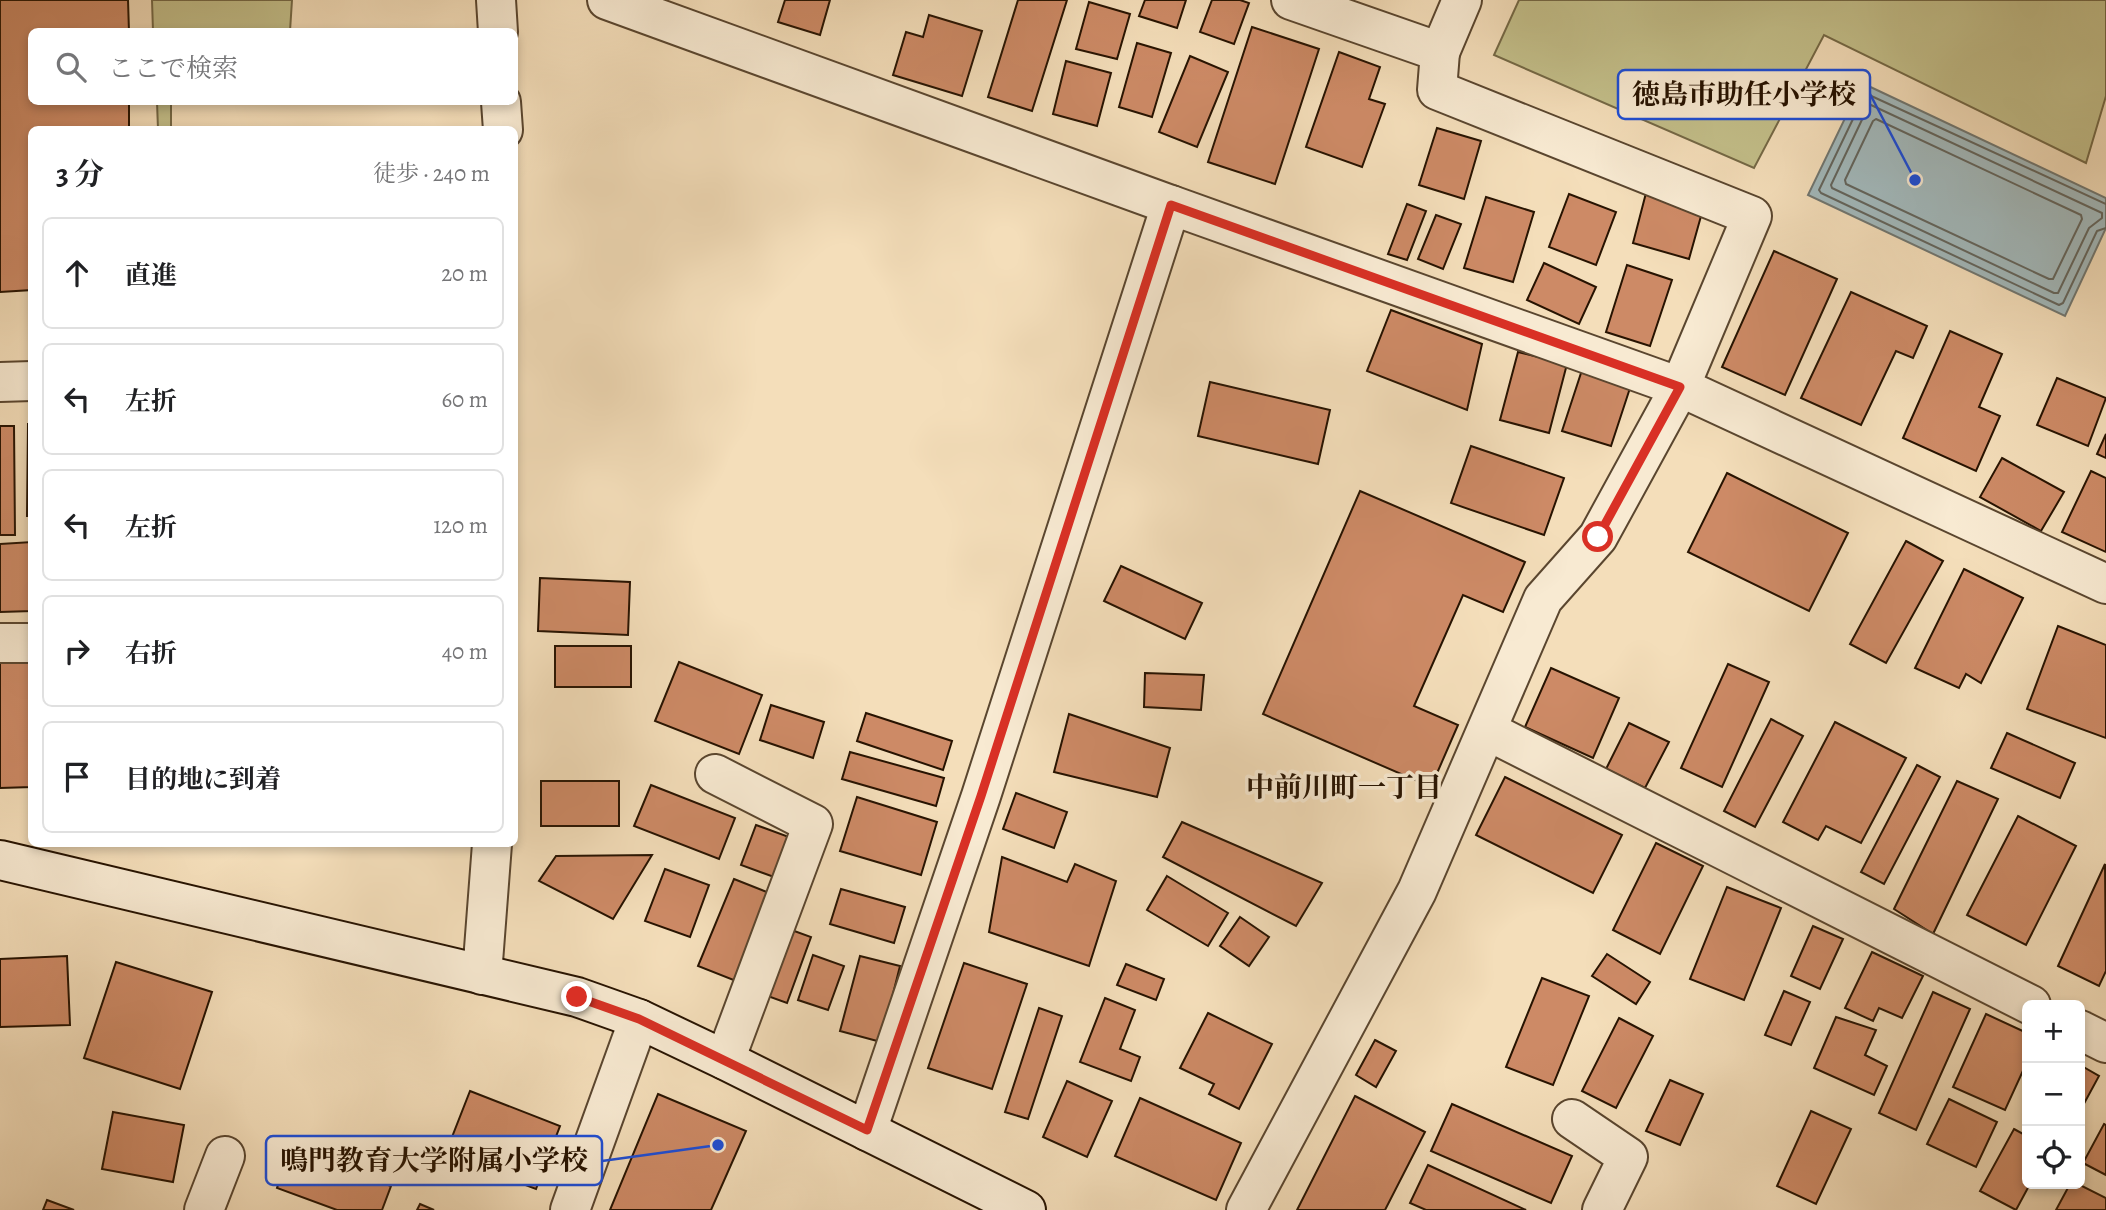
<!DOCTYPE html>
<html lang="ja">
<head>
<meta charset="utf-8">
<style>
  body { margin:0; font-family:Alegreya,"Noto Serif JP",serif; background:#f2f2f2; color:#202124 }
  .controls { position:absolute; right:21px; bottom:21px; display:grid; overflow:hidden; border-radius:10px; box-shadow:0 4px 10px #0003 }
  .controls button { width:63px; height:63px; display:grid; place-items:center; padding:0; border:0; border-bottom:2px solid #e0e0e0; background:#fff; color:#202124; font:35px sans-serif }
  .stop { position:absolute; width:21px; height:21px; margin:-16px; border:5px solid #d93025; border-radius:50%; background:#fff }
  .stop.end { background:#d93025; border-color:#fff; box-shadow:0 2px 7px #0008 }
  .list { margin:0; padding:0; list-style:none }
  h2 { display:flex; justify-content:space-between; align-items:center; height:91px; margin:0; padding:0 28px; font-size:30px }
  h2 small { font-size:23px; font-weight:400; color:#757577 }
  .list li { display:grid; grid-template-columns:46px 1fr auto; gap:21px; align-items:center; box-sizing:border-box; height:112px; margin:0 14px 14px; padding:0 14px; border:2px solid #e0e0e0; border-radius:10px }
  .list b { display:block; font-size:26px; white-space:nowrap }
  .list em { font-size:23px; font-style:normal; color:#757577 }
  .icon { flex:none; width:38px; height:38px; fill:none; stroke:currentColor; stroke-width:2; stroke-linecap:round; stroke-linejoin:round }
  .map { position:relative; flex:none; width:2106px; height:1210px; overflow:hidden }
  .search { position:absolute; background:#fff; box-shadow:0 4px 10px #0003; left:28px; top:28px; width:490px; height:77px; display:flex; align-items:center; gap:18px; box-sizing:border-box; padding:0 24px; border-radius:10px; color:#757577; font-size:26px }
  .panel { position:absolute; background:#fff; box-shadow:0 4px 10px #0003; left:28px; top:126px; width:490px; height:721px; border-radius:10px }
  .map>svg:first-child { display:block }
  .green { fill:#c3bf8a; stroke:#756946; stroke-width:2 }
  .water { fill:#a2b9bc; stroke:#717771; stroke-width:2 }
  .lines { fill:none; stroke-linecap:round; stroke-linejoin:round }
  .shore { stroke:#64665e; stroke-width:2 }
  .building { fill:#cd8a66; stroke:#271301; stroke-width:2 }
  .street-casing { stroke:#5a462f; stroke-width:42 }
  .secondary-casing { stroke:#271301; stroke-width:42 }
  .street { stroke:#f8ead2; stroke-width:38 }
  .secondary { stroke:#f8ead2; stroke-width:38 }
  .route { stroke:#d93025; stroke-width:9 }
  .labels { text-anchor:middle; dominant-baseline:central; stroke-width:7; stroke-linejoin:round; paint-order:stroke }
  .neighbourhood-label { font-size:28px; font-weight:bold; fill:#271301; stroke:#f8ead2 }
  .leader { fill:none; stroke:#1d4ed8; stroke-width:2.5 }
  .callout-dot { fill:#1d4ed8; stroke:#f8ead2; stroke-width:2.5 }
  .callout { fill:#f8ead2; stroke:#1d4ed8; stroke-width:2.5 }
  .callout-label { font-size:28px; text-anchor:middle; font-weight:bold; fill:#271301 }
</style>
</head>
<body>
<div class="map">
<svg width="2106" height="1210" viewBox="0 0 2106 1210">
  <rect width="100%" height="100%" fill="#f4deba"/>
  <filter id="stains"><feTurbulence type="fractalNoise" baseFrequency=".00286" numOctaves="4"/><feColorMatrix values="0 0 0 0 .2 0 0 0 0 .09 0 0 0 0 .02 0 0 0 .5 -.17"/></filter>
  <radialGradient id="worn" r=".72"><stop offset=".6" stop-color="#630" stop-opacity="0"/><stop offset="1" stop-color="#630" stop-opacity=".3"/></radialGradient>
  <g class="green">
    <path d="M152,0H292L290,31H153Z"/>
    <path d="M1519,0H2106V96L2086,163L1824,35L1754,168L1494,55Z"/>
    <path d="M157,102H171V129H158Z"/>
  </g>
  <path class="water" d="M1862,83L2106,198V228L2065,316L1808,195Z"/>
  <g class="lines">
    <g class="shore">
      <path d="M1871,105L2102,213V218L2089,228L2058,293H2054L1832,188L1831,185L1868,107Z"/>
      <path d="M1876,119L2081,215L2082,219L2053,279H2049L1846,184L1845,180L1873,121Z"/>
      <path d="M2106,204L1867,94L1864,96L1819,190L1821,193L2059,305L2063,303L2097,231L2106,228"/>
    </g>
  </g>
  <g class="building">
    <path d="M0,0H128L129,32H32V102H129V130H32V290L0,292Z"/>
    <path d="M785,0H830L820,35L778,22Z"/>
    <path d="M1018,0H1067L1032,111L988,97Z"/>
    <path d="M1145,0H1186L1177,28L1139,16Z"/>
    <path d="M1212,0H1240L1249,3L1234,44L1200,32Z"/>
    <path d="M1089,2L1130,14L1117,59L1076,49Z"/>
    <path d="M929,15L982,31L962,96L893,75L906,32L923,37Z"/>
    <path d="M1252,27L1319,49L1275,184L1208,162Z"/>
    <path d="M1137,43L1171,53L1152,117L1119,107Z"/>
    <path d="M1339,52L1380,67L1369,99L1385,104L1362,167L1306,147Z"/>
    <path d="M1190,56L1228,72L1197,147L1159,132Z"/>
    <path d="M1066,61L1111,73L1097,126L1053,114Z"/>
    <path d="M1437,128L1481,141L1464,199L1419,185Z"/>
    <path d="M1646,193L1703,209L1689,259L1633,243Z"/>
    <path d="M1569,194L1616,212L1596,265L1549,247Z"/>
    <path d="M1486,197L1534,212L1513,282L1464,268Z"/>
    <path d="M1407,204L1426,211L1407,260L1388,254Z"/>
    <path d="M1436,215L1461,224L1443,269L1418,259Z"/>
    <path d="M1774,251L1837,279L1785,395L1722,367Z"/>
    <path d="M1544,263L1596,287L1579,324L1527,300Z"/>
    <path d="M1627,265L1672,280L1650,346L1606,332Z"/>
    <path d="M1851,292L1927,326L1913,358L1896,351L1861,425L1801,398Z"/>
    <path d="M1391,310L1482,344L1467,410L1367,371Z"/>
    <path d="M1950,331L2002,354L1979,407L2000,416L1976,471L1903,438Z"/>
    <path d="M1518,352L1567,364L1549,433L1500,420Z"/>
    <path d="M1582,370L1631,385L1611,446L1562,431Z"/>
    <path d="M2057,378L2106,398L2088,446L2037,425Z"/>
    <path d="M1210,382L1330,410L1318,464L1198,436Z"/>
    <path d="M28,424H32V516H27Z"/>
    <path d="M0,426H14L15,535H0Z"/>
    <path d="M2106,434V458L2097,454Z"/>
    <path d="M1471,446L1564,478L1544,535L1451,503Z"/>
    <path d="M2002,458L2064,492L2041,531L1980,497Z"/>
    <path d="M2091,471L2106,478V552L2062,532Z"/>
    <path d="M1727,473L1848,533L1809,611L1688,552Z"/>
    <path d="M1360,491L1525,562L1503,612L1463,595L1414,706L1458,725L1431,787L1263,714Z"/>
    <path d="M1906,541L1943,561L1886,663L1850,644Z"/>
    <path d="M32,542V611L0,612V544Z"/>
    <path d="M1121,566L1202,603L1185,639L1104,601Z"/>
    <path d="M1964,569L2023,598L1981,683L1966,674L1959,688L1915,668Z"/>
    <path d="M540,578L630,582L628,635L538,631Z"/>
    <path d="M2058,626L2106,645V738L2027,709Z"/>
    <rect x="555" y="646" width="76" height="41"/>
    <path d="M0,661H32V787L0,788Z"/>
    <path d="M679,662L762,695L739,754L655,721Z"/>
    <path d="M1728,664L1769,682L1722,787L1681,768Z"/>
    <path d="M1551,668L1619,698L1593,758L1525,727Z"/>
    <path d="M1145,673L1204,675L1201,710L1144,707Z"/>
    <path d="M771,705L824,722L813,758L760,740Z"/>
    <path d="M866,713L952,741L943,770L857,741Z"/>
    <path d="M1069,714L1170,748L1157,797L1054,772Z"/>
    <path d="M1771,719L1803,736L1755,827L1724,811Z"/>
    <path d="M1835,722L1906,758L1861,843L1826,826L1818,840L1783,822Z"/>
    <path d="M1629,723L1669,742L1645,788L1606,769Z"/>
    <path d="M2007,733L2075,763L2060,798L1991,768Z"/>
    <path d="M850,752L944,778L936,806L842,779Z"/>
    <path d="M1917,765L1940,777L1884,884L1861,872Z"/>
    <path d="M1505,777L1622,835L1593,893L1476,835Z"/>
    <rect x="541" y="781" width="78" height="45"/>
    <path d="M1957,781L1998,799L1933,934L1894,909Z"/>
    <path d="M651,785L735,818L719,859L634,826Z"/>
    <path d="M1016,793L1067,812L1054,848L1003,829Z"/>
    <path d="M857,797L937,822L921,875L840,851Z"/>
    <path d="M2018,816L2076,846L2026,945L1967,915Z"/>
    <path d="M1182,822L1322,883L1296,926L1163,857Z"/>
    <path d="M756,825L789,837L774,877L741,865Z"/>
    <path d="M1656,843L1703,866L1660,954L1613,930Z"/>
    <path d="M652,855L613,919L539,881L556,856Z"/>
    <path d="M1002,857L1067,882L1075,864L1116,881L1089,966L989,932Z"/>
    <path d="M2105,864L2106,971L2099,986L2058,966Z"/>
    <path d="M665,869L709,885L690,937L645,921Z"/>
    <path d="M1167,876L1228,913L1208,946L1147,910Z"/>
    <path d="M734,879L772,894L736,981L698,966Z"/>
    <path d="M1727,887L1781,908L1744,1000L1690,979Z"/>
    <path d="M841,889L905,907L894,943L830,924Z"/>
    <path d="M1240,917L1269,937L1249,966L1220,946Z"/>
    <path d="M1813,926L1843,939L1820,989L1791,976Z"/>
    <path d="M786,928L811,937L787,1003L762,994Z"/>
    <path d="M1872,952L1923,976L1902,1018L1879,1008L1873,1021L1845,1008Z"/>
    <path d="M1607,954L1650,982L1636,1004L1592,976Z"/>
    <path d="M813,955L844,966L828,1010L798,1000Z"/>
    <path d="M67,956L70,1025L0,1027V959Z"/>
    <path d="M860,956L900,966L881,1042L840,1031Z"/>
    <path d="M116,962L212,992L180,1089L84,1058Z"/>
    <path d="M964,963L1027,984L992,1089L928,1068Z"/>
    <path d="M1126,964L1164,979L1156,1000L1117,985Z"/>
    <path d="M1542,978L1589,996L1553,1085L1506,1067Z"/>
    <path d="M1784,991L1810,1002L1791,1045L1765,1035Z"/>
    <path d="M1933,992L1970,1009L1916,1130L1879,1113Z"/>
    <path d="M1105,998L1135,1010L1120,1049L1140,1057L1131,1081L1080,1062Z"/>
    <path d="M1039,1008L1062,1016L1028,1119L1005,1112Z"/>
    <path d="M1208,1013L1272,1044L1239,1109L1209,1094L1214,1084L1180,1068Z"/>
    <path d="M1986,1014L2027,1033V1062L2005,1110L1953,1087Z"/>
    <path d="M1836,1017L1876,1030L1865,1055L1887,1066L1874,1095L1814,1068Z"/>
    <path d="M1619,1018L1653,1036L1616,1108L1582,1091Z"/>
    <path d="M1375,1040L1396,1051L1376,1087L1356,1075Z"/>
    <path d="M2080,1065L2099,1076L2080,1111Z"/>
    <path d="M1670,1080L1703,1094L1680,1145L1646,1131Z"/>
    <path d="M1067,1081L1112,1101L1087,1157L1043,1137Z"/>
    <path d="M470,1091L560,1126L536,1189L445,1155Z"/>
    <path d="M658,1094L746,1131L711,1210H610Z"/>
    <path d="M1355,1096L1425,1132L1385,1210H1297Z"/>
    <path d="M1140,1098L1241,1143L1216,1200L1115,1156Z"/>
    <path d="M1949,1099L1997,1122L1976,1167L1927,1144Z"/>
    <path d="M1452,1104L1572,1156L1551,1203L1431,1151Z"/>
    <path d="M1811,1111L1851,1129L1816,1204L1777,1186Z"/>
    <path d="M113,1112L184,1125L173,1182L102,1169Z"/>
    <path d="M2104,1124L2106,1125V1175L2083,1163Z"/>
    <path d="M2014,1129L2027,1136V1184H2030L2016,1210L1980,1191Z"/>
    <path d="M290,1150L391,1186L382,1210H337L277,1188Z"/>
    <path d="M1428,1165L1526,1210H1426L1410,1203Z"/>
    <path d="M2070,1184H2078L2106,1198V1210H2056Z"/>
    <path d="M47,1200L74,1210H43Z"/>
    <path d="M420,1204L434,1210H417Z"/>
  </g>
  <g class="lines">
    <defs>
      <g id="street">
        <path d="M496,0L498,32"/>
        <path d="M607,0L1171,205"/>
        <path d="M1291,0L1440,52L1437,90L1752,216L1680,387L2106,584"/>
        <path d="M1440,52L1462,0"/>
        <path d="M501,102L503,130"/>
        <path d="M0,382L32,381"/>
        <path d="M0,643H32"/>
        <path d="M1488,731L2031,1005"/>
        <path d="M715,774L813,824L725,1060"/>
        <path d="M482,975L492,844"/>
        <path d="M2080,1030L2106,1043"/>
        <path d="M1572,1119L1628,1157L1602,1210"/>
        <path d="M867,1131L981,796L1171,205L1680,387L1598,537L1543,599L1417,891L1246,1210"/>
        <path d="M204,1210L225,1156"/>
        <path d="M570,1210L639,1019"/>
      </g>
      <path id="secondary" d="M0,860L577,997L639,1019L725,1060L1026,1210"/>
    </defs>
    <use href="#street" class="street-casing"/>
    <use href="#secondary" class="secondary-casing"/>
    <use href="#street" class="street"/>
    <use href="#secondary" class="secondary"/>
  </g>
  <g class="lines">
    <path class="route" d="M577,997L639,1019L867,1130L981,796L1171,205L1680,387L1598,537"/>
  </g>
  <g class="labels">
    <g class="neighbourhood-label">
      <text x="1344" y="788">中前川町一丁目</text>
    </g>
  </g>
  <path class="leader" d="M1915 180L1870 94M718 1145L602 1161"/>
  <g class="callout-dot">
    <circle cx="1915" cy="180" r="7"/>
    <circle cx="718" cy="1145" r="7"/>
  </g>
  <g class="callout">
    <rect x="1618" y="70" width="252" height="49" rx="7"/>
    <rect x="266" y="1136" width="336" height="49" rx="7"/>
  </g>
  <g class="callout-label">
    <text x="1744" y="104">徳島市助任小学校</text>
    <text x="434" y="1170">鳴門教育大学附属小学校</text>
  </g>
  <rect width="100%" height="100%" filter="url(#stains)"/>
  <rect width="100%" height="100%" fill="url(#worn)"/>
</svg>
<div class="controls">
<button>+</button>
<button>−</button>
<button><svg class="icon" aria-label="locate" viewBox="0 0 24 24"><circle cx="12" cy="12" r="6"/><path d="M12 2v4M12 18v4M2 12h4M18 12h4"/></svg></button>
</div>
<div class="stop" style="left:1598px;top:537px"></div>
<div class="stop end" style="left:577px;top:997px"></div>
<div class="search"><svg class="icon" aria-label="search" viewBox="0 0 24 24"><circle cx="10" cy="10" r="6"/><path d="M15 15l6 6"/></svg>ここで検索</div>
<section class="panel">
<h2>3 分<small>徒歩 · 240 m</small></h2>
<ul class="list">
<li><svg class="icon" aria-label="ahead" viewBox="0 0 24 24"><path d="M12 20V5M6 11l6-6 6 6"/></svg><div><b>直進</b></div><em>20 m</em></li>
<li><svg class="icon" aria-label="left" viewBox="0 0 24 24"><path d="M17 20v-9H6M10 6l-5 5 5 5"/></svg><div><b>左折</b></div><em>60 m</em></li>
<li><svg class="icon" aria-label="left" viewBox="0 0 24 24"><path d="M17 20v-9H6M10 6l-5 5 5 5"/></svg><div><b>左折</b></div><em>120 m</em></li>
<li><svg class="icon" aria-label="right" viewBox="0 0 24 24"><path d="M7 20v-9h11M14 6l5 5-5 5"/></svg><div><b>右折</b></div><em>40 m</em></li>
<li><svg class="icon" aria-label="arrive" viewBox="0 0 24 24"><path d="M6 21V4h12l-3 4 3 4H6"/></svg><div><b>目的地に到着</b></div></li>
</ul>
</section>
</div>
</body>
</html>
